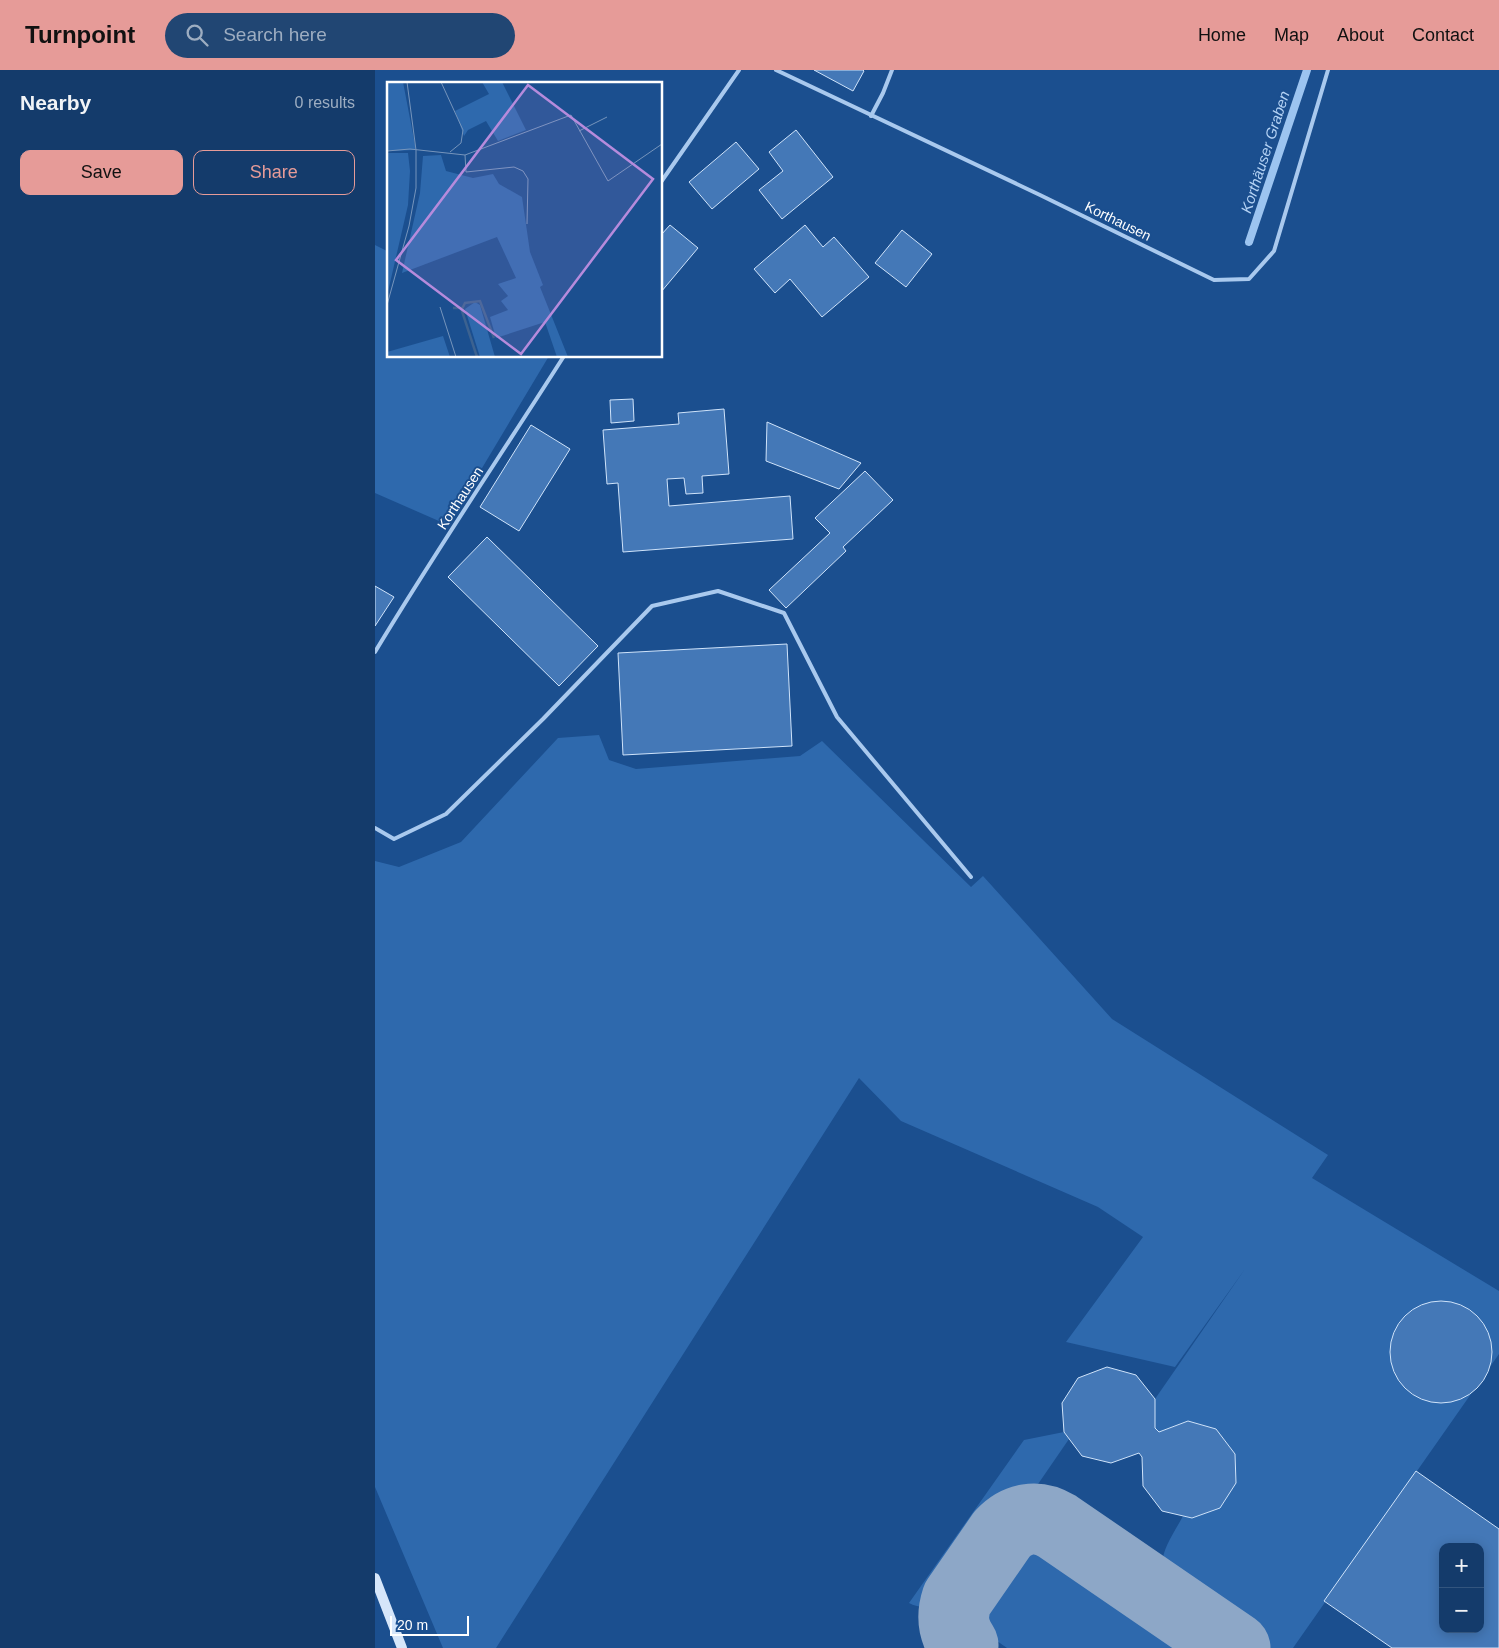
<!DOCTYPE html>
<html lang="en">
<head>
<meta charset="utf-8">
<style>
  body { margin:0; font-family:Arial,sans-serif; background:#214673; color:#f1f3f6 }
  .controls { position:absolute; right:15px; bottom:15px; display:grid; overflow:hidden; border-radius:10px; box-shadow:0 2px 12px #0003 }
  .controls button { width:45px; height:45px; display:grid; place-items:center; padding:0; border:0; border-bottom:1px solid #33557e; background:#143b6b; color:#f1f3f6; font:25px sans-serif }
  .scale { position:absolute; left:15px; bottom:12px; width:79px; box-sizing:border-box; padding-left:5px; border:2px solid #fff; border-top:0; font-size:14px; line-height:18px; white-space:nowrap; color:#fff; -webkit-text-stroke:4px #1b4f8f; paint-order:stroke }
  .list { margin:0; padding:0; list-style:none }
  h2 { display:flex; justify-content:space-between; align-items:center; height:65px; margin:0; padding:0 20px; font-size:21px }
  h2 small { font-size:16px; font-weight:400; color:#9dadc1 }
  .actions { display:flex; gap:10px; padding:15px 20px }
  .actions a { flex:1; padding:11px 0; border:1px solid #e69b98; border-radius:10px; text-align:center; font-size:18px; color:#e69b98 }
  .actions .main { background:#e69b98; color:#111 }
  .icon { flex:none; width:28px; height:28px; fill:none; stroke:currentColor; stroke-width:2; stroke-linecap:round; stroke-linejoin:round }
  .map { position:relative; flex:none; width:1124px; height:1578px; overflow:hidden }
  header { display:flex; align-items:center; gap:30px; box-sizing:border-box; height:70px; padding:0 25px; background:#e69b98; color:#111 }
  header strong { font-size:24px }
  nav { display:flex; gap:28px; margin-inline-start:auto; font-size:18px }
  .search { width:350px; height:45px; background:#214673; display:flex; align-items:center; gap:12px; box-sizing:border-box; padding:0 18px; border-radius:28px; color:#9dadc1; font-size:19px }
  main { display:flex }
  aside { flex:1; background:#143b6b }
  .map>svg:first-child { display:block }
  .green { fill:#2e69ad }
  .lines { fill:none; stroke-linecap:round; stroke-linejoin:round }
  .stream { stroke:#9cc4f0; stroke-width:8 }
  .taxiway { stroke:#8da7c7; stroke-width:71 }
  .building { fill:#4478b7; stroke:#cfe3fa; fill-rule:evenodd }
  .lane { stroke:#a9c9ee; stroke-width:4 }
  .secondary { stroke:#d6e6fa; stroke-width:10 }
  .labels { text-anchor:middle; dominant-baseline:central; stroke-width:4; stroke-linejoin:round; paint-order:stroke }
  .street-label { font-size:14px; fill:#fff; stroke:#1b4f8f }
  .water-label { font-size:15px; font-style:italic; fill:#b5d3f5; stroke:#1b4f8f }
  .inset-river { fill:none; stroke:#3c6290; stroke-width:2.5 }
  .inset-road { fill:none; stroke:#7695bc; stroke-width:1 }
  .view { fill:#b68bdc; fill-opacity:0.15; stroke:#b68bdc; stroke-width:2.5 }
  .inset-edge { fill:none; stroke:#fff; stroke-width:2.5 }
</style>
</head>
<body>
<header>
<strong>Turnpoint</strong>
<div class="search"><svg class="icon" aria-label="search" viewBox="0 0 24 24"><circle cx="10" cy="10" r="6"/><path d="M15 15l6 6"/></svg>Search here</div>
<nav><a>Home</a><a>Map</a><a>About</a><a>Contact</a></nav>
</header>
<main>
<aside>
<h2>Nearby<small>0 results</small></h2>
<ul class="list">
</ul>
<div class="actions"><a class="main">Save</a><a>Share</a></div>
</aside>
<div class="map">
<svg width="1124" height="1578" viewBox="0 0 1124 1578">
  <rect width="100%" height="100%" fill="#1b4f8f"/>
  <g class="green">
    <path d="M0,175L14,182V286H174L73,455L0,423Z"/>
    <path d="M224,665L234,690L261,699L425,686L447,671L596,817L608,806L737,949L953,1085L937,1108L1124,1221V1284L918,1578H886L793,1514C778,1489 796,1469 808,1446L817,1448L845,1438L861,1413L860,1384L841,1359L813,1351L784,1362L780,1358V1329L870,1199L800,1297L691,1272L768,1167L723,1137L526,1051L484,1008L121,1578H68L0,1417V791L24,797L86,772L183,668Z"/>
    <path d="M689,1362L694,1369L650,1433L645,1432L630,1436L618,1448L564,1529C554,1538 546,1539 534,1533L649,1370Z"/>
    <path d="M665,1466L675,1470L833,1578H632C620,1569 605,1562 601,1546C599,1539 601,1530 604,1524C608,1514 634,1476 642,1471C649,1467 657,1466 665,1466Z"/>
  </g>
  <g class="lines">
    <path class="stream" d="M874,172L932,0"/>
    <path class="taxiway" d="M588,1575C578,1560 576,1547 582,1529L627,1464C642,1448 662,1444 682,1456L860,1578"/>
  </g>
  <g class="building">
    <path d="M439,0H488L489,1L478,21Z"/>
    <path d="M421,60L458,107L407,149L384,120L408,101L394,82Z"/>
    <path d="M361,72L384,99L337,139L314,112Z"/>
    <path d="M295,155L323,178L286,222V165Z"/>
    <path d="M430,155L448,177L459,167L494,207L447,247L415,209L400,223L379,199Z"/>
    <path d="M527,160L557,184L531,217L500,193Z"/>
    <path d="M258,329L259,351L236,353L235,330Z"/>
    <path d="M349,339L354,404L327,406L328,423L311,424L309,408L292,409L294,436L415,426L418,469L248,482L243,413L232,414L228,360L304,354L303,343Z"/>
    <path d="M392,352L486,393L464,419L391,391Z"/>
    <path d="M156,355L195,379L144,461L105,437Z"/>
    <path d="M490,401L518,430L468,477L471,481L411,538L394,520L455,463L440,448Z"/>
    <path d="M112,467L223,576L184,616L73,507Z"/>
    <path d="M0,516L19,527L0,556Z"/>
    <path d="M412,574L417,676L248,685L243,583Z"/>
    <circle cx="1066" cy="1282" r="51"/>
    <path d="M732,1297L761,1305L780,1329V1358L784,1362L813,1351L841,1359L860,1384L861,1413L845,1438L817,1448L787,1441L768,1416L767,1387L764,1383L736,1393L707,1386L689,1362L687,1333L703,1308Z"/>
    <path d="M1041,1401L1124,1459V1578H1017L949,1531ZM1068,1477H1105V1559H1068Z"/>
  </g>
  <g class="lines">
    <g class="lane">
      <path d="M401,0L665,125L839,210L874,209L899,181L953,0"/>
      <path d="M496,46L508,23L517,0"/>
      <path d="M286,112L364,0"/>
      <path d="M0,582C60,482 126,385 189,286"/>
      <path d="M0,758L19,769L71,744L168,649L277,536L343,521L409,543L462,647L596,807"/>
    </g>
    <path class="secondary" d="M0,1508L27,1578"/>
  </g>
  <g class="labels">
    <g class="street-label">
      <text transform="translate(743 151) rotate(26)">Korthausen</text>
      <text transform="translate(85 428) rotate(-57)">Korthausen</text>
    </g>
    <g class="water-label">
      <text transform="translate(890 82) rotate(-72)">Korthäuser Graben</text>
    </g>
  </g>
  <g transform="translate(12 12)">
    <rect width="275" height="275" fill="#1b4f8f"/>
    <path d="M0,0H16L29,68L0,69ZM95,0H115L139,48L111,59L99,39L81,48L77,54L68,29L102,12ZM0,71H21L23,89L21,123L0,214ZM54,73L59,89L86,96L106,92L112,102L135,115L143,170L156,203L153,205L181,275H170L158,240L109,256L103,235L121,228L114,219L121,214L111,202L129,196L110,155L15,191L33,111L36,74ZM88,220L93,223L108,275H93L78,227ZM56,254L63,275H0V270Z" fill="#2e69ad"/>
    <path class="inset-river" d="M66,226H74L90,275M75,227L78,221L93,219L107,256"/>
    <path class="inset-road" d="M54,0L76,48L74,61L63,70M192,49L220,35M0,69L23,67L78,73L184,33L221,99L275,62M78,73L79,90L127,85L136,89L141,97L140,142M0,223L22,144L29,106V68L20,0M53,225L69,275"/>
    <path class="view" d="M141,3L266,97L134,272L9,178Z"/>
    <rect width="275" height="275" class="inset-edge"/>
  </g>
</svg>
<div class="controls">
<button>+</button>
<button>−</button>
</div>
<div class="scale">20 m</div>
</div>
</main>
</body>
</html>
